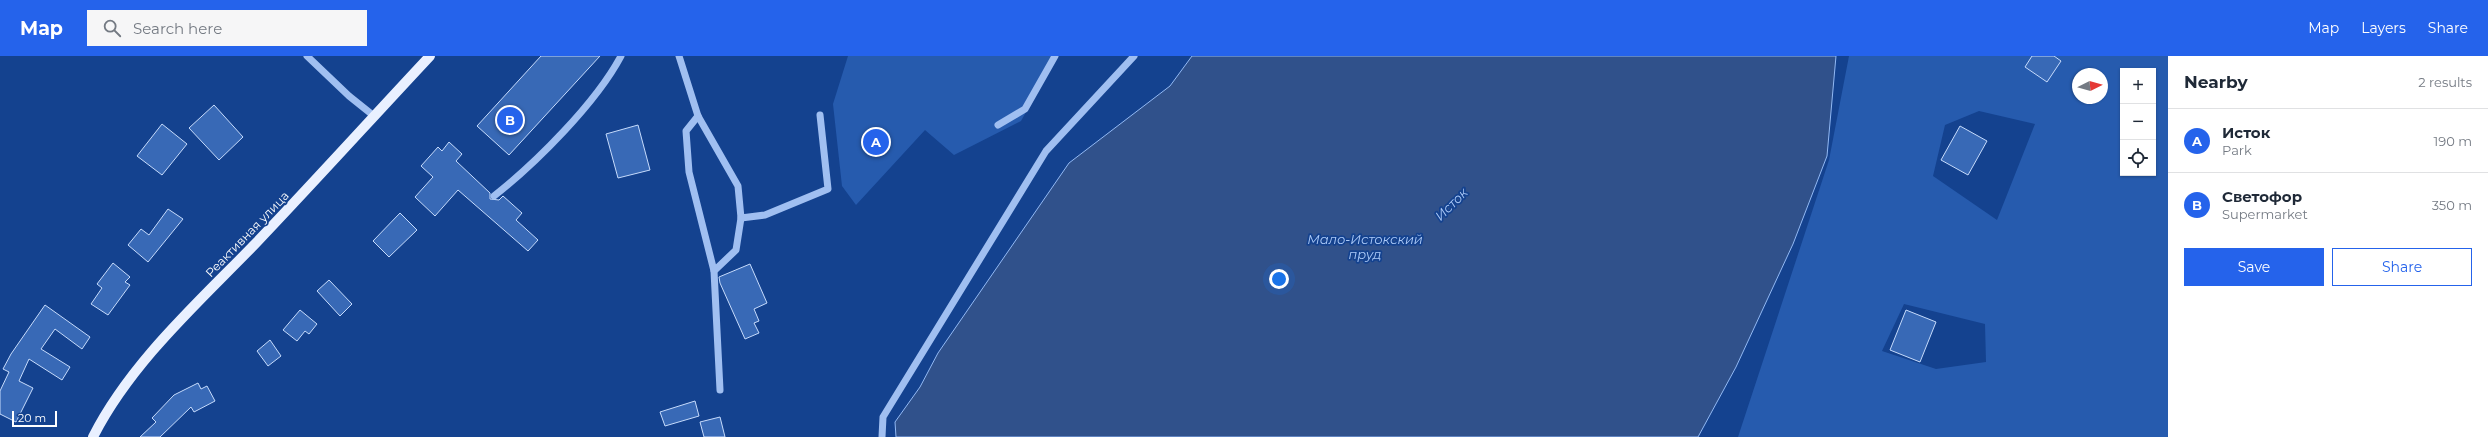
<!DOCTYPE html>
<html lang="en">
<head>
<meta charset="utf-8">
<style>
  body { margin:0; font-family:Montserrat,sans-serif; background:#f6f6f7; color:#1f2937 }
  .controls { position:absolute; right:12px; top:12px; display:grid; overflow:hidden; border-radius:0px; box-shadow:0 1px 3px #0004 }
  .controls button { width:36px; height:36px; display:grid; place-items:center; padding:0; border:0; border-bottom:1px solid #e0e1e3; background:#fff; color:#1f2937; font:20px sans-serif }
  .compass { position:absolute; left:2072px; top:12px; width:36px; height:36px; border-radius:50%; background:#fff; box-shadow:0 1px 3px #0004; rotate:85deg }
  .scale { position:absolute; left:12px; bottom:10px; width:45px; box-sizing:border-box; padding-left:4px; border:2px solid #fff; border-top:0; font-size:11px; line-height:14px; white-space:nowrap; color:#fff; -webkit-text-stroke:3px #14428f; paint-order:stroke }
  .you { position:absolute; left:1279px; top:223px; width:14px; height:14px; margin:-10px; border:3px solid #fff; border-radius:50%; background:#1a73e8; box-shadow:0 0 0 6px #1a73e833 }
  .badge { display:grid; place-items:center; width:26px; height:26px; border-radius:50%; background:#2563eb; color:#fff; font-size:13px; font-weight:700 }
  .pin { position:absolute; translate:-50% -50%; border:2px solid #fff; box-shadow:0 1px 4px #0006 }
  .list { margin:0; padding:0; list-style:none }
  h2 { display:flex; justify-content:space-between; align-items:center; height:52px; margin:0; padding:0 16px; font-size:17px }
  h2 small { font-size:13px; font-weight:400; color:#747a83 }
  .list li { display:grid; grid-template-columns:26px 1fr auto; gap:12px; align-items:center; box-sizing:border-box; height:64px; padding:0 16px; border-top:1px solid #e0e1e3 }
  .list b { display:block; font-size:15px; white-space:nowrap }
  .list p { margin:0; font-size:13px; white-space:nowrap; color:#747a83 }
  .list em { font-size:13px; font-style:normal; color:#747a83 }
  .actions { display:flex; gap:8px; padding:12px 16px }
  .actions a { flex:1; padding:9px 0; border:1px solid #2563eb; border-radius:0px; text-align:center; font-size:14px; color:#2563eb }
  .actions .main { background:#2563eb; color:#fff }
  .icon { flex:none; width:22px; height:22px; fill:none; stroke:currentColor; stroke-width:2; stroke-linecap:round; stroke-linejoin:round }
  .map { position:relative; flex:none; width:2168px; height:381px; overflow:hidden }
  header { display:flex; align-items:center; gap:24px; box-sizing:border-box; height:56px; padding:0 20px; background:#2563eb; color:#fff }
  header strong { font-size:19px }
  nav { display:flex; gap:22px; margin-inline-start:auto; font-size:14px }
  .search { width:280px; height:36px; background:#f6f6f7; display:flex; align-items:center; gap:10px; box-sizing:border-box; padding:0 14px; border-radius:0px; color:#747a83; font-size:15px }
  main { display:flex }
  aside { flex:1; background:#fff }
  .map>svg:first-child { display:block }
  .green { fill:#265bae; fill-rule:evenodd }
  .water { fill:#30518b; stroke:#92b9f4 }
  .building { fill:#3869b6; stroke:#c6dbfc }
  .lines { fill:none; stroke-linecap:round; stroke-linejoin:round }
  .minor { stroke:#a0bff1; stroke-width:7 }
  .major { stroke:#e9f0ff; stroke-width:10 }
  .labels { text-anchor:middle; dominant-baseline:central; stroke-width:3.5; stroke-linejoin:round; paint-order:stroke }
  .street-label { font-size:12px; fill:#fff; stroke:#14428f }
  .water-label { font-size:13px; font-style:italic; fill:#accaf8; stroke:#14428f }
</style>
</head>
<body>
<header>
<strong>Map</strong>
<div class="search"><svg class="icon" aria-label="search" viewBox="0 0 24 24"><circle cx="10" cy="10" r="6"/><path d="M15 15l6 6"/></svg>Search here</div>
<nav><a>Map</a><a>Layers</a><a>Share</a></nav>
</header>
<main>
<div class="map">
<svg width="2168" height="381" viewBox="0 0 2168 381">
  <rect width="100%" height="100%" fill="#14428f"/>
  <g class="green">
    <path d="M848,0H1057L1021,65L954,99L925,74L856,149L842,130L833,48Z"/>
    <path d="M1849,0H2168V381H1738L1829,104ZM2123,15H2153V117H2123ZM2078,18H2102V42H2078ZM1979,55L2035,68L1997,164L1933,120L1945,69ZM1904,248L1985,268L1986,306L1936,313L1882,295Z"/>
  </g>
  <path class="water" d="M1192,0H1836L1827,100L1793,188L1736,311L1698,381H896L895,366L920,331L938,297L1069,107L1170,30Z"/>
  <g class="building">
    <path d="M541,0H600L509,99L477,70Z"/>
    <path d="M2032,0H2054L2061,5L2047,26L2025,11Z"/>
    <path d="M214,49L243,81L219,104L189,72Z"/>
    <path d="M162,68L187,88L162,119L137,100Z"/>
    <path d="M638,69L650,114L618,122L606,78Z"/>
    <path d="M1960,70L1987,85L1968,119L1941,104Z"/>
    <path d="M449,86L462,98L456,105L490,137V143L499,144L503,140L522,157L516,164L538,184L528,195L458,134L435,160L415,141L433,121L421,110L438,91L442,95Z"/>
    <path d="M168,153L183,163L148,206L128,189L141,173L149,179Z"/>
    <path d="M400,157L417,174L389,201L373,185Z"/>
    <path d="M113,207L130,221L125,226L130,229L108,259L91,248L102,232L97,228Z"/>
    <path d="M750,208L767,247L754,253L759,265L754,267L759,277L745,283L720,227L719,221Z"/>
    <path d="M329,224L352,248L340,260L317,235Z"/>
    <path d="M45,249L90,281L82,293L55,273L41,293L70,311L62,324L29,303L19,325L33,332L16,366L0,358V335L9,316L3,313L11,298Z"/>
    <path d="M300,254L317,268L309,278L305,275L297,285L283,274Z"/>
    <path d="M1906,254L1936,266L1920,306L1890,294Z"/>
    <path d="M270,284L281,300L268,310L257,295Z"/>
    <path d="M198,327L201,333L207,330L215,345L194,356L191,351L160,381H140L156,366L152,362L174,339Z"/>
    <path d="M695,345L699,360L665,370L660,356Z"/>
    <path d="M720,361L725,381H704L700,366Z"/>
  </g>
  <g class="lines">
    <g class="minor">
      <path d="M307,0L349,40L374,60"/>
      <path d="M679,0L698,60L738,130L741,162L736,194L714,215L720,334"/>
      <path d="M698,60L686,75L689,116L714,215"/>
      <path d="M998,69L1025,53L1055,0"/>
      <path d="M494,140C536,107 596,47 621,0"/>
      <path d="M741,162L765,159L828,133L820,59"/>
      <path d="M882,381L883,361L1046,95L1134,0"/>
    </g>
    <path class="major" d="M93,381C131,306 199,246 256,187C315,125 372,62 430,0"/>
  </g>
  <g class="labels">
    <g class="street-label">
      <text transform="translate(247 178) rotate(-46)">Реактивная улица</text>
    </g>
    <g class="water-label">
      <text transform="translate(1451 148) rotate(-45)">Исток</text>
      <text x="1365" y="183">Мало-Истокский<tspan x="1365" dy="15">пруд</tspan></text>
    </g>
  </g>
</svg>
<div class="controls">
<button>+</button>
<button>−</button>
<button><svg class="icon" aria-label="locate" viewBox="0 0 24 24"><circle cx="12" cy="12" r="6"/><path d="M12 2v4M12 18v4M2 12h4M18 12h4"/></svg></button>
</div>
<svg class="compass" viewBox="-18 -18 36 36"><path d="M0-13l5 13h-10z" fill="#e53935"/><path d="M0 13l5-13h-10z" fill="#747a83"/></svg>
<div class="scale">20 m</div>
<div class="you"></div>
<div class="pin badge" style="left:876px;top:86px">A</div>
<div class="pin badge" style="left:510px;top:64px">B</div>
</div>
<aside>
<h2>Nearby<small>2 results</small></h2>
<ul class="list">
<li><span class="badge">A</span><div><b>Исток</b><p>Park</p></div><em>190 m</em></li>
<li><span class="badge">B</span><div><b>Светофор</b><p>Supermarket</p></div><em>350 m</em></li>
</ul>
<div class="actions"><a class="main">Save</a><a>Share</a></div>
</aside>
</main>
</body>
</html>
